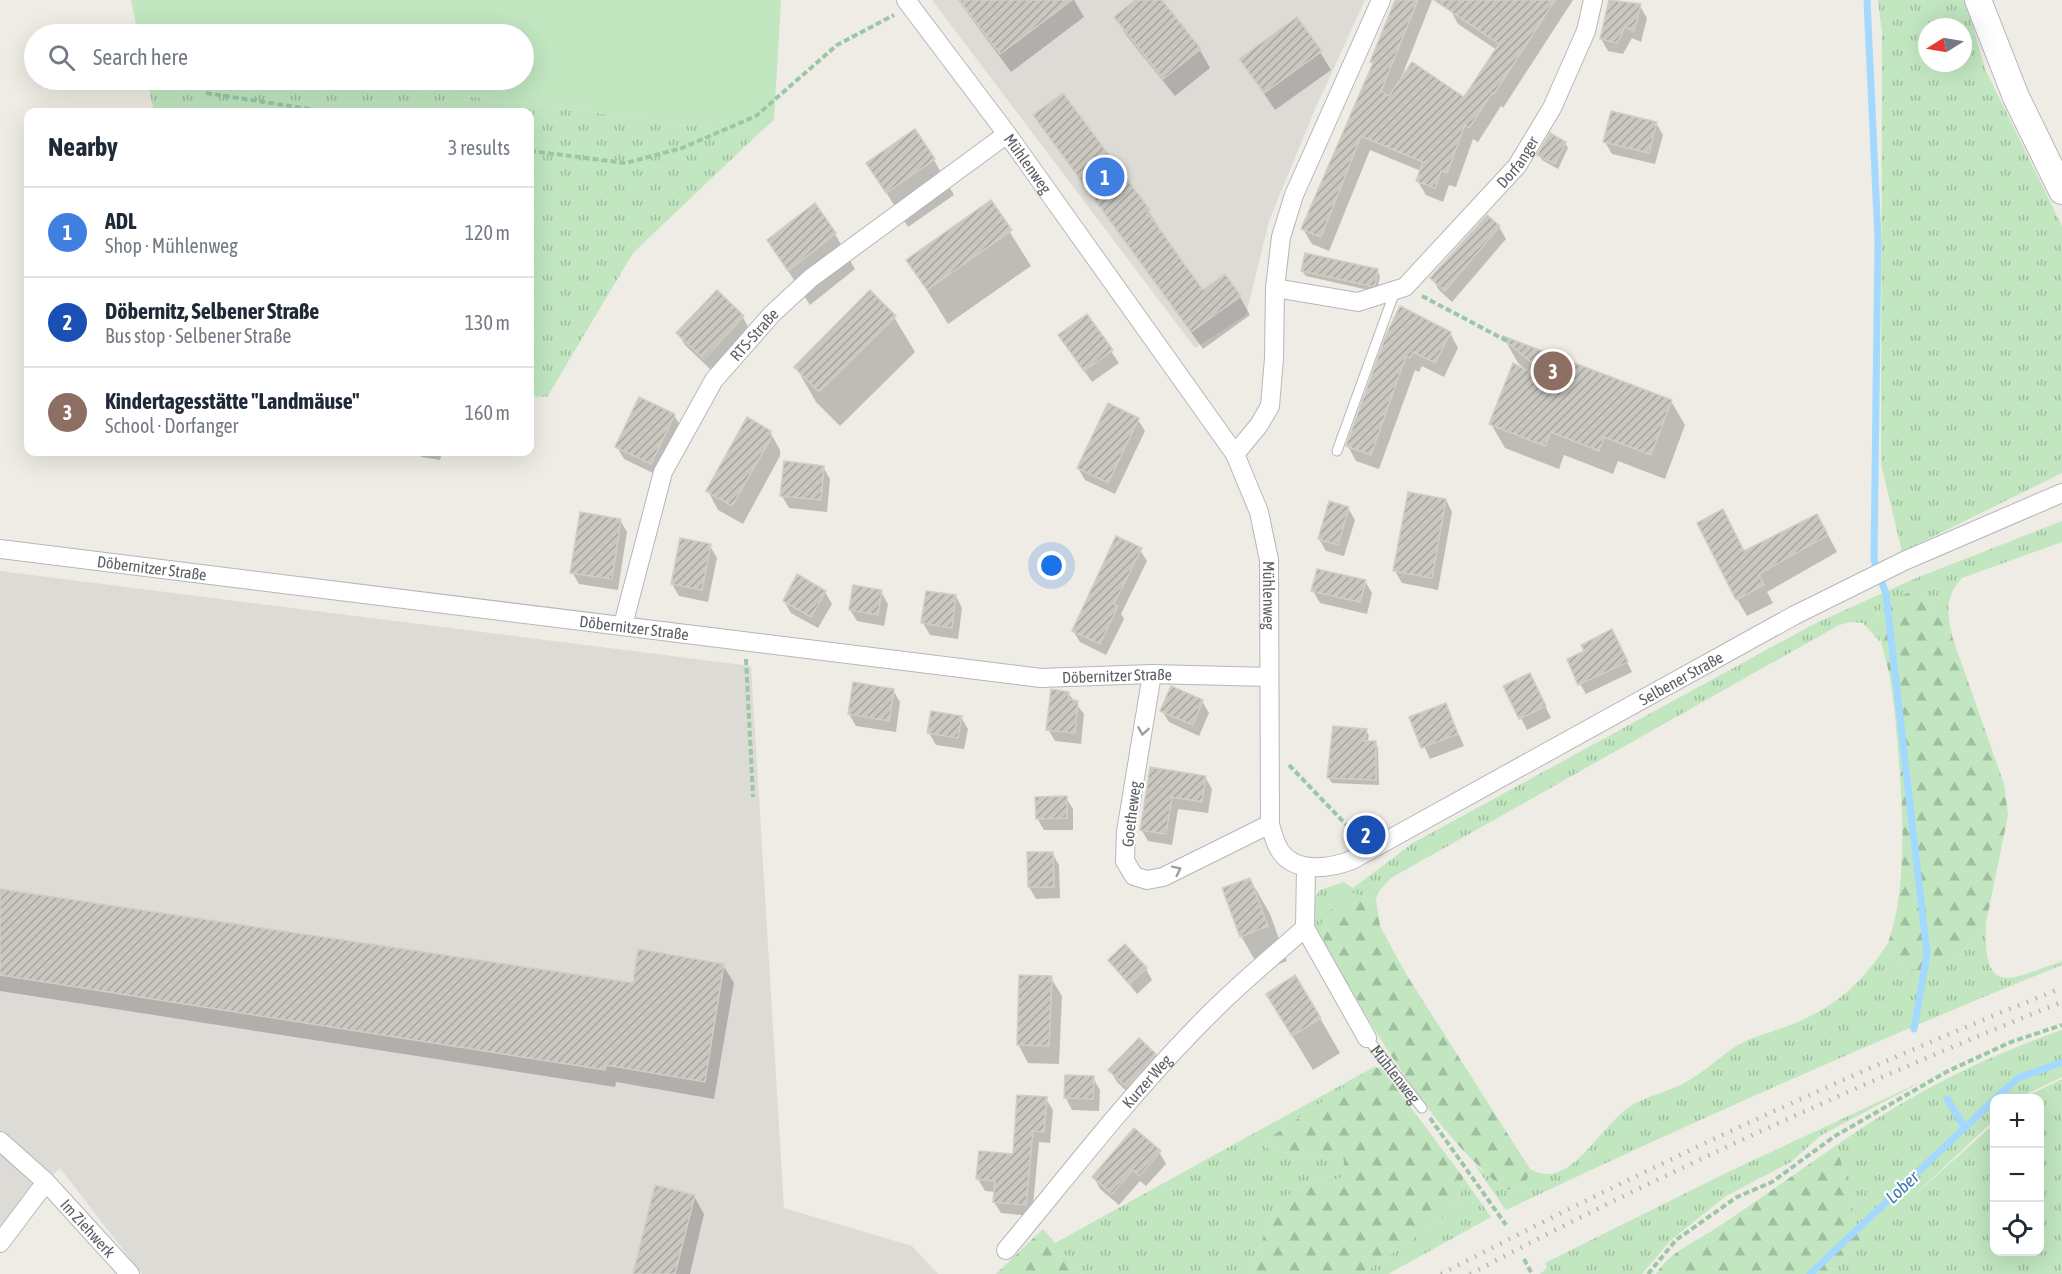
<!DOCTYPE html>
<html lang="en">
<head>
<meta charset="utf-8">
<style>
  body { margin:0; font-family:"Asap Condensed",sans-serif; background:#f6f6f7; color:#1f2937 }
  .controls { position:absolute; right:18px; bottom:18px; display:grid; overflow:hidden; border-radius:12px; box-shadow:0 6px 24px #0002 }
  .controls button { width:54px; height:54px; display:grid; place-items:center; padding:0; border:0; border-bottom:2px solid #e0e1e3; background:#fff; color:#1f2937; font:30px sans-serif }
  .compass { position:absolute; left:1918px; top:18px; width:54px; height:54px; border-radius:50%; background:#fff; box-shadow:0 6px 24px #0002; rotate:259deg }
  .you { position:absolute; left:1052px; top:566px; width:21px; height:21px; margin:-15px; border:4px solid #fff; border-radius:50%; background:#1a73e8; box-shadow:0 0 0 9px #1a73e833 }
  .badge { display:grid; place-items:center; width:39px; height:39px; border-radius:50%; background:#e93b30; color:#fff; font-size:20px; font-weight:700 }
  .pin { position:absolute; translate:-50% -50%; border:3px solid #fff; box-shadow:0 2px 6px #0006 }
  .list { margin:0; padding:0; list-style:none }
  h2 { display:flex; justify-content:space-between; align-items:center; height:78px; margin:0; padding:0 24px; font-size:26px }
  h2 small { font-size:20px; font-weight:400; color:#747a83 }
  .list li { display:grid; grid-template-columns:39px 1fr auto; gap:18px; align-items:center; box-sizing:border-box; height:90px; padding:0 24px; border-top:2px solid #e0e1e3 }
  .list b { display:block; font-size:22px; white-space:nowrap }
  .list p { margin:0; font-size:20px; white-space:nowrap; color:#747a83 }
  .list em { font-size:20px; font-style:normal; color:#747a83 }
  .icon { flex:none; width:33px; height:33px; fill:none; stroke:currentColor; stroke-width:2; stroke-linecap:round; stroke-linejoin:round }
  .map { position:relative; flex:none; width:2062px; height:1274px; overflow:hidden }
  .search { position:absolute; background:#fff; box-shadow:0 6px 24px #0002; left:24px; top:24px; width:510px; height:66px; display:flex; align-items:center; gap:15px; box-sizing:border-box; padding:0 21px; border-radius:33px; color:#747a83; font-size:22px }
  .panel { position:absolute; background:#fff; box-shadow:0 6px 24px #0002; left:24px; top:108px; width:510px; height:348px; border-radius:12px }
  .map>svg:first-child { display:block }
  .industrial { fill:#dddbd6 }
  .grass { fill:url(#grass-tufts); fill-rule:evenodd }
  .forest { fill:url(#forest-firs) }
  .green { fill:#c1e6c0 }
  .shadow { fill:#0003 }
  .lines { fill:none; stroke-linecap:round; stroke-linejoin:round }
  .stream { stroke:#a4d9ff; stroke-width:7 }
  .building { fill:url(#building-hatch); stroke:#d3cec2; stroke-width:1.5 }
  .lane-casing { stroke:#b4b7bb; stroke-width:11 }
  .street-casing { stroke:#b4b7bb; stroke-width:20 }
  .secondary-casing { stroke:#b3b7bc; stroke-width:28 }
  .path { stroke:#9ac7a6; stroke-width:4; stroke-dasharray:6 3; stroke-linecap:butt }
  .lane { stroke:#fff; stroke-width:9 }
  .street { stroke:#fff; stroke-width:18 }
  .secondary { stroke:#fff; stroke-width:26 }
  .rail { stroke:#b3b4b5; stroke-width:4.5; stroke-dasharray:1.5 8; stroke-linecap:butt }
  .oneway { stroke:#9da0a3 }
  .labels { text-anchor:middle; dominant-baseline:central; stroke-width:4.5; stroke-linejoin:round; paint-order:stroke }
  .street-label { font-size:16px; fill:#5c6065; stroke:#fff }
  .water-label { font-size:18px; font-style:italic; fill:#4179b1; stroke:#fff }
</style>
</head>
<body>
<div class="map">
<svg width="2062" height="1274" viewBox="0 0 2062 1274">
  <defs>
    <pattern id="grass-tufts" width="24" height="20" patternUnits="userSpaceOnUse" patternTransform="scale(1.5)"><rect width="24" height="20" fill="#c1e6c0"/><path d="M3 7l-1-3M5 7V3M7 7l1-3M15 17l-1-3M17 17v-4M19 17l1-3" fill="none" stroke="#a0bea0"/></pattern>
    <pattern id="forest-firs" width="22" height="20" patternUnits="userSpaceOnUse" patternTransform="scale(1.5)"><rect width="22" height="20" fill="#c1e6c0"/><path d="M5 1l3.5 6h-7zM16 11l3.5 6h-7z" fill="#a0bea0"/></pattern>
    <pattern id="building-hatch" width="6" height="6" patternUnits="userSpaceOnUse" patternTransform="scale(1.5)"><rect width="6" height="6" fill="#cac7c1"/><path d="M-1 1l2-2M0 6l6-6M5 7l2-2" fill="none" stroke="#a7a5a0"/></pattern>
  </defs>
  <rect width="100%" height="100%" fill="#eeece4"/>
  <g class="industrial">
    <path d="M932,0H1365L1315,109L1269,221L1246,315L1195,348Z"/>
    <path d="M0,571L751,666L784,1208L912,1246L938,1274H142L60,1168L27,1199L0,1232Z"/>
  </g>
  <g class="grass">
    <path d="M1878,0H1966L1985,69L2062,226V473L1902,552L1881,464L1882,32ZM1927,27H1963V63H1927Z"/>
    <path d="M147,80H344L758,134L633,253L547,397L530,396V112H154Z"/>
    <path d="M2062,521V542L1962,578C1944,597 1947,615 1953,639L1923,592L1878,613L1880,642L1863,623L1852,622L1839,625L1391,878L1380,890L1376,899L1353,894L1321,928L1327,945L1367,1017L1312,921L1314,899L1320,890L1344,882L1353,888L1413,843L1814,624L1916,578Z"/>
    <path d="M1986,923C1983,998 2008,980 2062,961V965C1874,1041 1689,1123 1506,1210L1474,1164L1505,1190C1521,1188 1527,1186 1530,1169C1572,1194 1602,1119 1636,1103C1652,1095 1670,1091 1686,1082C1705,1072 1720,1056 1738,1045C1753,1037 1769,1033 1785,1027C1833,1009 1860,986 1888,943L1899,968L1956,960Z"/>
    <path d="M2062,1030V1077L2018,1098H1994V1120L1907,1202L1994,1124V1252H2040V1098H2023L2062,1079V1274H1827L1861,1245L1837,1145C1906,1096 1981,1058 2062,1030Z"/>
    <path d="M1374,1067L1262,1143L1272,1151L1345,1159L1343,1178L1299,1186L1276,1205L1249,1274H1082L1055,1243Z"/>
    <path d="M1923,1081L1820,1136L1791,1162L1726,1196L1670,1241L1642,1274H1540L1547,1268L1545,1263L1724,1174Z"/>
    <path d="M1463,1177L1491,1217L1388,1274H1362L1446,1216L1459,1200Z"/>
  </g>
  <g class="forest">
    <path d="M1917,590L1923,592L1953,639L2004,784L2008,815L1986,923L1956,960L1920,970L1899,968L1888,943C1911,879 1901,783 1895,715C1893,698 1891,681 1887,664C1882,643 1872,623 1883,602Z"/>
    <path d="M1353,893L1376,899L1380,926L1406,974L1530,1169C1527,1186 1521,1188 1505,1190C1439,1136 1387,1053 1345,979C1337,964 1324,947 1321,930C1319,914 1342,902 1353,893Z"/>
    <path d="M1374,1067L1382,1069L1463,1177L1459,1200L1446,1216L1362,1274H1249L1276,1205L1299,1186L1343,1178L1344,1159L1272,1151L1262,1143Z"/>
    <path d="M1837,1145L1861,1245L1827,1274H1656C1671,1251 1695,1242 1718,1227C1758,1201 1797,1172 1837,1145Z"/>
    <path d="M1043,1229L1082,1274H996Z"/>
  </g>
  <path class="green" d="M131,0H781L774,120L758,134L344,80H524V34H138Z"/>
  <g class="shadow">
    <path d="M958,0H1074L1084,17L1011,72Z"/>
    <path d="M1137,0H1160L1200,50L1210,68L1175,96L1126,35L1116,17Z"/>
    <path d="M1396,0H1432L1400,81L1464,99L1497,50L1458,24L1450,9L1456,0H1573L1503,108L1501,106L1478,142L1473,139L1456,187L1449,185L1443,202L1426,195L1417,180L1421,171L1370,150L1329,251L1312,244L1303,229L1374,65L1371,61Z"/>
    <path d="M1611,0L1640,6L1647,18L1641,42L1632,38L1623,54L1608,51L1601,39Z"/>
    <path d="M1320,52L1331,70L1275,110L1241,60Z"/>
    <path d="M1035,115L1148,211L1203,292L1240,297L1250,315L1203,349Z"/>
    <path d="M1656,123L1663,135L1655,164L1612,154L1605,142Z"/>
    <path d="M1565,143L1568,148L1558,169L1542,160L1539,155Z"/>
    <path d="M934,160L954,195L908,227L868,164Z"/>
    <path d="M991,202L1031,266L948,324L908,260Z"/>
    <path d="M1499,227L1506,239L1452,302L1439,290L1432,278Z"/>
    <path d="M835,234L855,269L810,305L769,241Z"/>
    <path d="M1302,271H1377L1380,276L1377,290L1373,291L1306,276Z"/>
    <path d="M1087,316L1119,363L1092,382L1060,336Z"/>
    <path d="M743,317L749,329L711,370L685,345L678,334Z"/>
    <path d="M894,317L915,352L840,426L816,402L796,367Z"/>
    <path d="M1450,333L1458,348L1444,377L1422,366L1419,372L1415,370L1379,469L1356,461L1348,446L1388,336Z"/>
    <path d="M1504,338L1671,401L1685,425L1665,479L1618,461L1613,474L1564,455L1559,469L1505,448L1491,424L1527,371L1518,363Z"/>
    <path d="M674,415L681,427L657,475L624,459L617,447Z"/>
    <path d="M1138,420L1145,431L1115,494L1085,480L1078,468Z"/>
    <path d="M770,432L780,450V456L743,524L718,510L708,491Z"/>
    <path d="M417,452H442L440,460L421,457Z"/>
    <path d="M823,467L830,479L827,512L789,508L782,496Z"/>
    <path d="M1446,500L1452,512L1438,590L1402,583L1395,571Z"/>
    <path d="M1348,508L1355,520L1344,556L1326,551L1319,539Z"/>
    <path d="M620,520L627,532L618,590L579,584L572,572Z"/>
    <path d="M1827,533L1837,552L1767,592L1773,603L1747,616L1737,599L1745,553Z"/>
    <path d="M710,546L717,558L708,602L679,596L672,584Z"/>
    <path d="M1140,550L1147,561L1121,614L1124,619L1106,655L1080,642L1073,631Z"/>
    <path d="M1365,581L1372,593L1367,614L1320,603L1313,591Z"/>
    <path d="M825,592L832,604L818,628L791,613L784,601Z"/>
    <path d="M881,592L888,604L884,626L857,621L850,610Z"/>
    <path d="M956,596L962,608L958,639L930,635L923,623Z"/>
    <path d="M1617,642L1632,672L1586,694L1580,684Z"/>
    <path d="M1505,687H1536L1551,718L1527,730Z"/>
    <path d="M893,690L900,702L896,732L856,726L849,714Z"/>
    <path d="M1068,693L1084,714L1081,744L1055,741L1048,729Z"/>
    <path d="M1202,701L1209,713L1199,736L1169,722L1162,711Z"/>
    <path d="M1446,705L1464,746L1430,759L1411,718Z"/>
    <path d="M961,717L968,729L964,749L936,745L929,733Z"/>
    <path d="M1366,730L1369,736L1367,742H1375L1378,748L1379,785L1332,783L1328,777Z"/>
    <path d="M1151,769L1205,777L1212,789L1208,813L1178,809L1172,845L1148,841L1141,829Z"/>
    <path d="M1066,798L1073,809V830H1044L1037,818Z"/>
    <path d="M1052,853L1059,865L1060,898L1036,899L1029,887V854Z"/>
    <path d="M1250,879L1270,914L1287,961L1261,971L1241,936Z"/>
    <path d="M0,890L634,984L723,965L734,983L714,1099L616,1082L615,1087L0,991Z"/>
    <path d="M1110,960L1146,969L1152,980L1137,994Z"/>
    <path d="M1051,978L1062,996L1059,1064L1028,1063L1018,1044Z"/>
    <path d="M1320,1018L1340,1053L1313,1070L1288,1029Z"/>
    <path d="M1155,1055L1162,1067L1134,1098L1117,1082L1110,1070Z"/>
    <path d="M1093,1078L1100,1090L1099,1111L1072,1110L1066,1098Z"/>
    <path d="M1046,1099L1053,1110L1050,1143L1039,1142L1032,1216L1001,1213L994,1202L995,1192L985,1191L978,1179L1014,1155Z"/>
    <path d="M1159,1152L1166,1164L1146,1186L1140,1181L1119,1205L1100,1189L1094,1177Z"/>
    <path d="M694,1196L704,1214L690,1274H635Z"/>
  </g>
  <g class="lines">
    <g class="stream">
      <path d="M1867,0L1878,239L1874,560L1886,594L1927,954L1914,1029"/>
      <path d="M1996,1098L2018,1078L2062,1062"/>
      <path d="M1947,1099L1965,1128"/>
      <path d="M1810,1274L1994,1100"/>
    </g>
  </g>
  <g class="building">
    <path d="M959,0H1072L1000,54Z"/>
    <path d="M1135,0H1162L1201,49L1163,79L1114,17Z"/>
    <path d="M1395,0H1418L1381,91L1389,96L1412,62L1464,97L1499,44L1434,0H1555L1494,94L1492,93L1469,128L1465,125L1447,173L1441,171L1435,188L1416,181L1423,162L1361,136L1321,237L1301,229L1373,63L1370,62Z"/>
    <path d="M1609,0L1641,4L1634,31L1625,27L1617,43L1600,39Z"/>
    <path d="M1297,17L1322,51L1264,93L1239,59Z"/>
    <path d="M1063,93L1150,210L1147,212L1203,290L1225,274L1241,296L1191,332L1033,115Z"/>
    <path d="M1611,111L1657,122L1649,153L1603,142Z"/>
    <path d="M915,129L935,159L886,193L866,163Z"/>
    <path d="M1550,133L1566,142L1555,164L1537,155Z"/>
    <path d="M991,200L1012,230L927,290L906,260Z"/>
    <path d="M815,203L836,233L788,271L767,240Z"/>
    <path d="M1487,215L1500,226L1445,291L1430,278Z"/>
    <path d="M1305,253L1378,269L1375,285L1370,286L1301,271Z"/>
    <path d="M717,290L744,316L704,359L676,333Z"/>
    <path d="M870,290L896,316L819,392L794,367Z"/>
    <path d="M1400,306L1451,332L1435,363L1413,352L1410,358L1406,356L1371,455L1346,446L1386,335Z"/>
    <path d="M1087,314L1113,350L1084,371L1058,335Z"/>
    <path d="M1503,336L1672,400L1651,455L1604,437L1599,451L1551,432L1545,446L1489,424L1513,363L1534,374L1538,368L1502,338Z"/>
    <path d="M639,397L675,414L651,464L615,447Z"/>
    <path d="M1108,403L1139,418L1108,483L1077,468Z"/>
    <path d="M747,417L771,431V438L732,506L706,491Z"/>
    <path d="M784,461L824,466L821,500L780,496Z"/>
    <path d="M1408,492L1446,499L1432,578L1393,571Z"/>
    <path d="M1329,501L1349,507L1338,545L1318,539Z"/>
    <path d="M1723,509L1744,551L1817,514L1828,535L1759,574L1764,585L1736,600L1697,523Z"/>
    <path d="M580,512L621,519L612,579L570,573Z"/>
    <path d="M1116,536L1142,548L1114,604L1118,606L1100,644L1072,631Z"/>
    <path d="M680,538L711,544L702,590L671,584Z"/>
    <path d="M1317,569L1366,580L1360,602L1311,591Z"/>
    <path d="M797,574L826,591L811,617L783,601Z"/>
    <path d="M853,585L882,590L878,615L849,610Z"/>
    <path d="M926,591L956,595L952,628L921,623Z"/>
    <path d="M1612,629L1628,662L1578,685L1567,659L1584,651L1581,645Z"/>
    <path d="M1530,673L1546,706L1519,719L1503,686Z"/>
    <path d="M853,682L894,689L889,721L848,714Z"/>
    <path d="M1171,686L1203,700L1193,725L1160,711Z"/>
    <path d="M1051,689L1069,692L1068,699L1078,701L1075,733L1046,730Z"/>
    <path d="M1446,703L1458,734L1421,748L1409,717Z"/>
    <path d="M931,711L962,716L958,738L927,733Z"/>
    <path d="M1333,726L1367,729L1364,741H1376V780L1327,778Z"/>
    <path d="M1150,767L1206,776L1202,802L1172,797L1166,834L1140,830Z"/>
    <path d="M1067,796V818L1036,819L1035,797Z"/>
    <path d="M1027,852H1053L1054,887H1028Z"/>
    <path d="M1250,878L1268,926L1240,937L1222,888Z"/>
    <path d="M0,889L633,983L638,949L724,964L705,1082L606,1065L605,1070L0,975Z"/>
    <path d="M1125,944L1147,968L1129,984L1108,960Z"/>
    <path d="M1019,975L1052,976L1049,1046L1017,1045Z"/>
    <path d="M1295,975L1321,1018L1292,1036L1266,994Z"/>
    <path d="M1139,1038L1156,1054L1127,1087L1108,1070Z"/>
    <path d="M1065,1075L1094,1076L1093,1099L1064,1098Z"/>
    <path d="M1017,1095L1047,1097L1044,1132L1033,1131L1026,1205L993,1202L995,1181L976,1179L979,1151L1013,1154Z"/>
    <path d="M1134,1128L1161,1151L1139,1176L1133,1170L1112,1194L1092,1177Z"/>
    <path d="M655,1185L695,1195L675,1274H633Z"/>
  </g>
  <g class="lines">
    <defs>
      <g id="lane">
        <path d="M1337,451L1395,291"/>
        <path id="s1" d="M1367,1038L1422,1108"/>
      </g>
      <g id="street">
        <path id="s2" d="M906,0L1007,134L1235,454L1259,512L1269,560L1270,824C1272,831 1274,840 1278,847C1291,874 1329,869 1352,860L1795,615L1904,561L2062,493"/>
        <path id="s3" d="M1275,288L1358,302L1405,287L1517,166L1552,108L1586,31L1593,0"/>
        <path d="M1235,454L1259,425L1270,406L1274,358L1275,288L1281,237L1294,195L1381,0"/>
        <path id="s4" d="M0,549L1041,678L1152,674L1269,677"/>
        <path id="s5" d="M623,625L663,472L714,380L772,314L811,278L1007,134"/>
        <path d="M1152,674L1126,832L1125,861L1134,876L1147,880L1163,877L1270,824"/>
        <path d="M1306,867L1305,928L1367,1038"/>
        <path id="s6" d="M0,1141L46,1182L130,1274"/>
        <path d="M0,1243L46,1182"/>
        <path id="s7" d="M1006,1250C1067,1177 1125,1101 1192,1032C1227,995 1266,962 1305,928"/>
      </g>
      <path id="secondary" d="M1978,0L2016,97L2062,191"/>
    </defs>
    <use href="#lane" class="lane-casing"/>
    <use href="#street" class="street-casing"/>
    <use href="#secondary" class="secondary-casing"/>
    <g class="path">
      <path d="M206,93L329,112"/>
      <path d="M530,151L626,163L682,148L756,116L837,45L894,15"/>
      <path d="M1422,296L1509,342"/>
      <path d="M746,659L753,797"/>
      <path d="M1289,765L1357,836"/>
      <path d="M1430,1118L1506,1225"/>
      <path d="M1524,1259L1532,1274"/>
      <path d="M1648,1274L1676,1240L1737,1197L1772,1182L1835,1136L1948,1071L2011,1042L2062,1025"/>
    </g>
    <use href="#lane" class="lane"/>
    <use href="#street" class="street"/>
    <use href="#secondary" class="secondary"/>
    <g class="rail">
      <path d="M1441,1274C1644,1169 1850,1072 2062,988"/>
      <path d="M1470,1274C1662,1173 1860,1083 2062,1002"/>
    </g>
  </g>
  <defs><path id="oneway-chevron" d="M-2-3.5L2.5 0L-2 3.5" fill="none" stroke-width="1.6" stroke-linecap="round" stroke-linejoin="round" transform="scale(1.5)"/></defs>
  <g class="oneway">
    <use href="#oneway-chevron" transform="translate(1143 731) rotate(99)"/>
    <use href="#oneway-chevron" transform="translate(1177 870) rotate(-26)"/>
  </g>
  <g class="labels">
    <g class="street-label">
      <text stroke="none"><textPath href="#s3" startOffset="302">Dorfanger</textPath></text>
      <text stroke="none"><textPath href="#s2" startOffset="204">Mühlenweg</textPath></text>
      <text stroke="none"><textPath href="#s5" startOffset="324">RTS-Straße</textPath></text>
      <text stroke="none"><textPath href="#s4" startOffset="153">Döbernitzer Straße</textPath></text>
      <text stroke="none"><textPath href="#s2" startOffset="708">Mühlenweg</textPath></text>
      <text stroke="none"><textPath href="#s4" startOffset="639">Döbernitzer Straße</textPath></text>
      <text stroke="none"><textPath href="#s4" startOffset="1125">Döbernitzer Straße</textPath></text>
      <text stroke="none"><textPath href="#s2" startOffset="1419">Selbener Straße</textPath></text>
      <text transform="translate(1131 814) rotate(-83)">Goetheweg</text>
      <text stroke="none"><textPath href="#s1" startOffset="46">Mühlenweg</textPath></text>
      <text stroke="none"><textPath href="#s7" startOffset="220">Kurzer Weg</textPath></text>
      <text stroke="none"><textPath href="#s6" startOffset="124">Im Ziehwerk</textPath></text>
    </g>
    <g class="water-label">
      <text transform="translate(1902 1187) rotate(-43)">Lober</text>
    </g>
  </g>
</svg>
<div class="controls">
<button>+</button>
<button>−</button>
<button><svg class="icon" aria-label="locate" viewBox="0 0 24 24"><circle cx="12" cy="12" r="6"/><path d="M12 2v4M12 18v4M2 12h4M18 12h4"/></svg></button>
</div>
<svg class="compass" viewBox="-18 -18 36 36"><path d="M0-13l5 13h-10z" fill="#e53935"/><path d="M0 13l5-13h-10z" fill="#747a83"/></svg>
<div class="you"></div>
<div class="pin badge" style="left:1105px;top:177px;background:#3f7fe0">1</div>
<div class="pin badge" style="left:1366px;top:835px;background:#1a4fb4">2</div>
<div class="pin badge" style="left:1553px;top:371px;background:#8d6e63">3</div>
<div class="search"><svg class="icon" aria-label="search" viewBox="0 0 24 24"><circle cx="10" cy="10" r="6"/><path d="M15 15l6 6"/></svg>Search here</div>
<section class="panel">
<h2>Nearby<small>3 results</small></h2>
<ul class="list">
<li><span class="badge" style="background:#3f7fe0">1</span><div><b>ADL</b><p>Shop · Mühlenweg</p></div><em>120 m</em></li>
<li><span class="badge" style="background:#1a4fb4">2</span><div><b>Döbernitz, Selbener Straße</b><p>Bus stop · Selbener Straße</p></div><em>130 m</em></li>
<li><span class="badge" style="background:#8d6e63">3</span><div><b>Kindertagesstätte &quot;Landmäuse&quot;</b><p>School · Dorfanger</p></div><em>160 m</em></li>
</ul>
</section>
</div>
</body>
</html>
